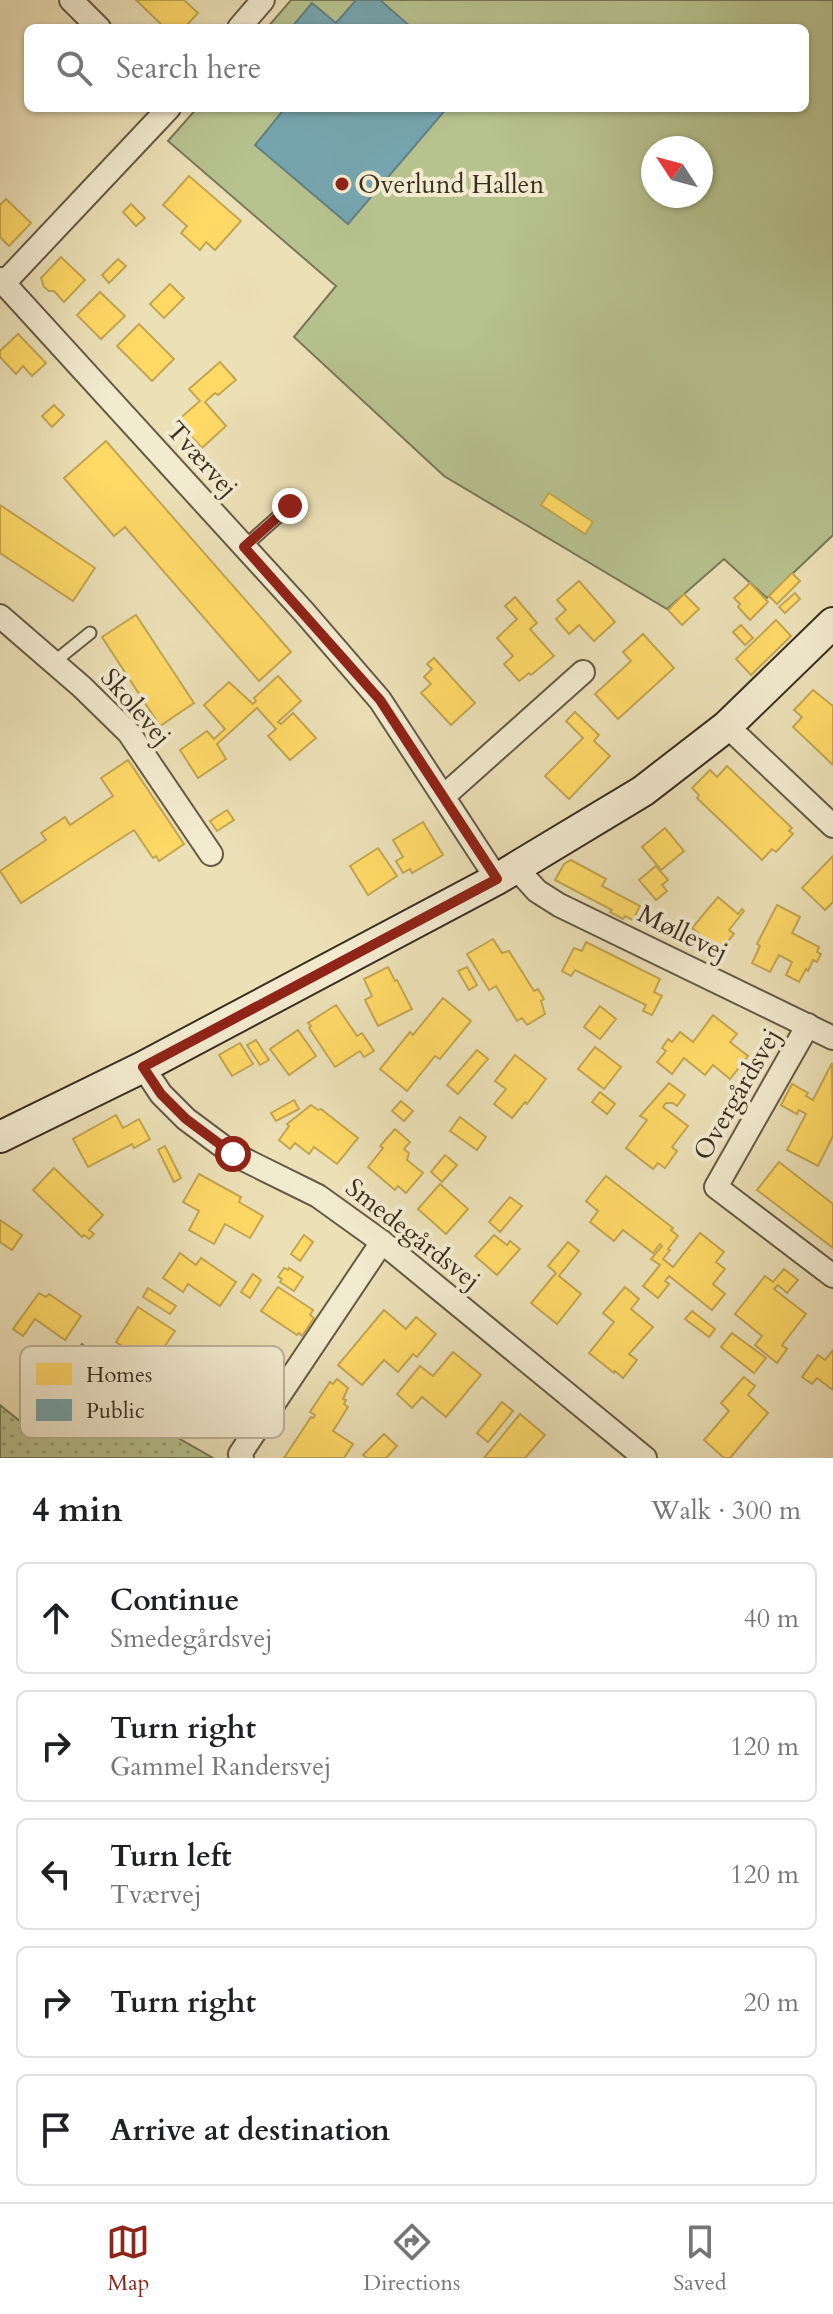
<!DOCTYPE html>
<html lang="en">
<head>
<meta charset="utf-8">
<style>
  body { margin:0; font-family:Cardo,serif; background:#f6f6f6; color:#202124 }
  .compass { position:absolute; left:641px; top:136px; width:72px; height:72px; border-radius:50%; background:#fff; box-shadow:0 2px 6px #0004; rotate:306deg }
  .stop { position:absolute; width:24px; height:24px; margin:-18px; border:6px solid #8f2418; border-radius:50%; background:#fff }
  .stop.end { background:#8f2418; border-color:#fff; box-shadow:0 2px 8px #0008 }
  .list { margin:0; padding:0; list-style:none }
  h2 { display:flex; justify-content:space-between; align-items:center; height:104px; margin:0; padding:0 32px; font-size:34px }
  h2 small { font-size:26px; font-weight:400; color:#757577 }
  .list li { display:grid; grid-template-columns:52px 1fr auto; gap:24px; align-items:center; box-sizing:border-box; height:112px; margin:0 16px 16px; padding:0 16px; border:2px solid #e0e0e0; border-radius:12px }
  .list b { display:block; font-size:30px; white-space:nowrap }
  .list p { margin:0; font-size:26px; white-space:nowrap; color:#757577 }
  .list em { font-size:26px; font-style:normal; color:#757577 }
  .icon { flex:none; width:44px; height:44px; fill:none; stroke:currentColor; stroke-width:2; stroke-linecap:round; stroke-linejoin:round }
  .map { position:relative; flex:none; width:833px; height:1458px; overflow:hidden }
  .search { position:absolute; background:#fff; box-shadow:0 2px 6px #0004; left:24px; right:24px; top:24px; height:88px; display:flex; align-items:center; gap:20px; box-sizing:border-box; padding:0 28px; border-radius:12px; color:#757577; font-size:30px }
  .sheet { height:744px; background:#fff }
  nav { display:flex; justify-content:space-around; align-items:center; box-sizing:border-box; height:112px; border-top:2px solid #e0e0e0; background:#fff; font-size:22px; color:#757577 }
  nav a { display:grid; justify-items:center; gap:4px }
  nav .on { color:#8f2418 }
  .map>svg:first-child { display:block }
  .grass { fill:url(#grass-dots); stroke:#787858; stroke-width:2 }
  .pitch { fill:#b7c28f; stroke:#787858; stroke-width:2; fill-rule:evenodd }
  .homes { fill:#ffd966; stroke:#c4a651; stroke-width:2 }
  .public { fill:#76a5af; stroke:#648184; stroke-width:2 }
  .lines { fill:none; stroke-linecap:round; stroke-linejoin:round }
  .lane-casing { stroke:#665a46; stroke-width:15 }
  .street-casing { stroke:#665a46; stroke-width:26 }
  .secondary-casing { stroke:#3a2e20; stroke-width:34 }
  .lane { stroke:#f3ebd0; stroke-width:11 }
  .street { stroke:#f3ebd0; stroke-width:22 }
  .secondary { stroke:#f3ebd0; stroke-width:30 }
  .route { stroke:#8f2418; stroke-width:10 }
  .poi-dot { fill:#8f2418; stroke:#f3ebd0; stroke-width:3 }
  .labels { text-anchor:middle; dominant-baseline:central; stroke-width:8; stroke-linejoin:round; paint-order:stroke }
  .poi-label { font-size:26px; fill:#3a2e20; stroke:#f3ebd0; text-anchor:start }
  .street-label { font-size:26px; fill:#3a2e20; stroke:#f3ebd0 }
  .key { fill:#f3ebd0; stroke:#bcb29b; stroke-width:2 }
  .key-label { font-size:22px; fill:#3a2e20 }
</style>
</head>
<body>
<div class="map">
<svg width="833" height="1458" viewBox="0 0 833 1458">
  <defs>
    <pattern id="grass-dots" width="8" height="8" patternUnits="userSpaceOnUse" patternTransform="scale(2)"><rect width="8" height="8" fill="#b7c28f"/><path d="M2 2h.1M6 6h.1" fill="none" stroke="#969e74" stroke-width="1.8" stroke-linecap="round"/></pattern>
  </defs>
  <rect width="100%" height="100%" fill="#ece0b7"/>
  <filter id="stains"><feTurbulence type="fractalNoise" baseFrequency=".0025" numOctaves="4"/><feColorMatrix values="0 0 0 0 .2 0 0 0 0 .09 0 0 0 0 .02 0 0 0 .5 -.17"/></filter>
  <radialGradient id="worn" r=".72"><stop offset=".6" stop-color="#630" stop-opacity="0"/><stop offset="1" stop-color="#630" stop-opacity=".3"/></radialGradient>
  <path class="grass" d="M82,1344L148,1404L168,1432L213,1458H0V1405L26,1426Z"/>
  <path class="pitch" d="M291,0H833V535L767,598L724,559L667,609L444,476L294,337L336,286L168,141L197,108H805V28H267ZM653,148H701V196H653Z"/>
  <g class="homes">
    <path d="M136,0H184L198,13L184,28H165Z"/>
    <path d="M189,176L241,221L215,250L206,242L200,250L181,233L187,226L163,205Z"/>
    <path d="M6,199L31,223L9,246L0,237V205Z"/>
    <path d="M131,204L145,218L136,226L123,212Z"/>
    <path d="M61,257L85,280L64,302L54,291H49L44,287L41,278Z"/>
    <path d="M118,259L126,266L109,283L102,275Z"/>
    <path d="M170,284L184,298L164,318L150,304Z"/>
    <path d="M100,292L125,316L101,339L77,315Z"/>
    <path d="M139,324L174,359L152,381L117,346Z"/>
    <path d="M18,334L46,363L32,376L23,366L16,374L0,357V351Z"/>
    <path d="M220,362L236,380L218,395L215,393L205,402L226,426L202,448L177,421L200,401L189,389Z"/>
    <path d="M54,405L64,415L52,427L42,416Z"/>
    <path d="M106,441L291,652L259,681L125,527L114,536L64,478Z"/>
    <path d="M549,493L593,522L585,534L541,505Z"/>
    <path d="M0,505L95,568L73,601L0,553Z"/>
    <path d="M792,573L800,581L777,604L769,596Z"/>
    <path d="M579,581L615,622L594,641L579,625L569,634L556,619L566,610L557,600Z"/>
    <path d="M750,583L768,602L750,620L738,607L740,604L734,598Z"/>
    <path d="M795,593L800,599L785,613L779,607Z"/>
    <path d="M684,594L699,609L682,625L668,610Z"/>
    <path d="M515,597L537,623L530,629L554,656L531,675L529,673L519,681L504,664L513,656L497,638L517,619L505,606Z"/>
    <path d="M136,615L194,703L160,726L102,637Z"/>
    <path d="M776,620L791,636L751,675L736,659Z"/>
    <path d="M741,625L753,638L745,645L733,632Z"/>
    <path d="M643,634L674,668L618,719L595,694L631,661L623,652Z"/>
    <path d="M434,658L475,703L451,725L421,693L431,684L424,677L432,669L427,664Z"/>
    <path d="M278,676L301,701L278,722L281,724L293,713L316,738L290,760L268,736L276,729L257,708L217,744L226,759L198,778L180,750L207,731L214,739L225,729L204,705L229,682L253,704L256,701L254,698Z"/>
    <path d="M813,690L833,706V765L793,727L802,717L794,710Z"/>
    <path d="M575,712L599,735L594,741L610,756L569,799L545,776L583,738L566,721Z"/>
    <path d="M128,760L184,844L159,861L156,856L153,858L134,830L21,903L0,871L46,840L41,833L65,817L70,825L113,796L101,778Z"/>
    <path d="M727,766L792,828L789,831L793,834L776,852L772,849L762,860L697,798L699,795L692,788L710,770L717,777Z"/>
    <path d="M227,810L234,820L217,831L210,821Z"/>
    <path d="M423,822L443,855L412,873L410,869L403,873L396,861L403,857L393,840Z"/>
    <path d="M665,828L684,851L661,870L642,847Z"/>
    <path d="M378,848L397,876L368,895L350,866Z"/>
    <path d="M833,856V902L825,910L802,888Z"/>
    <path d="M571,860L606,879L602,886L640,906L633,920L625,916L623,919L610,912L612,910L555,880L564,864Z"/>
    <path d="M656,866L668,880L662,885L667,891L656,900L639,880Z"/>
    <path d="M718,897L738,914L742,909L744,911L729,930L734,934L720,951L692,928Z"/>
    <path d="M777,905L800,917L792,933L819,947L817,952L821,954L817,962L813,960L808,971L806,969L799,982L786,975L792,962L779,955L770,972L752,963L760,946L757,944Z"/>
    <path d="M493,939L502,953L509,951L534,991L538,989L544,999L541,1001L545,1014L527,1025L522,1018L517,1021L496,986L489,990L467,954Z"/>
    <path d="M586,942L660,979L654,992L662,996L652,1015L643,1011L646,1005L575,970L571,976L562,971L574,948L582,951Z"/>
    <path d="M388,967L395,981L397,980L412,1009L378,1026L365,1000L372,996L364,979Z"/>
    <path d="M467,967L477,985L469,990L458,971Z"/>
    <path d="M443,998L471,1021L440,1059L435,1056L407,1091L380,1069L410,1032L413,1035Z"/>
    <path d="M336,1005L357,1036L362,1033L374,1051L364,1057L360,1051L335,1067L309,1028L311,1026L308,1023Z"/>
    <path d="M600,1006L616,1019L600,1039L584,1027Z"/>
    <path d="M713,1015L737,1034L730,1042L748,1056L730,1079L713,1065L705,1075L684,1058L672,1074L657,1062L666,1051L662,1048L668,1039L672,1042L680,1032L693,1042Z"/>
    <path d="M298,1030L316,1056L289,1075L270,1049Z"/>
    <path d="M256,1040L269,1060L260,1065L247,1045Z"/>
    <path d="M240,1043L253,1064L232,1076L219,1055Z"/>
    <path d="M595,1047L621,1067L604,1089L578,1069Z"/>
    <path d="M477,1050L488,1059L458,1094L447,1085Z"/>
    <path d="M515,1055L546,1079L527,1104L525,1102L512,1118L494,1104L506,1089L495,1081Z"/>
    <path d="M832,1063L833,1136L818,1166L787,1150L806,1114L799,1110L797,1114L781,1105L792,1084L808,1093L806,1096L813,1100Z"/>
    <path d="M669,1083L685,1095L677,1106L673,1103H666L663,1107L688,1126L672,1147L677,1151L665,1168L658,1163L653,1169L626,1148L647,1120L640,1116Z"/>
    <path d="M600,1092L615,1104L607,1114L592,1102Z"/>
    <path d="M294,1100L299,1109L276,1121L271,1113Z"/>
    <path d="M401,1101L413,1111L404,1121L392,1111Z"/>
    <path d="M311,1105L318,1110L321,1109L358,1138L337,1164L314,1147L309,1154L295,1143L290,1149L279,1140L289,1126L287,1124Z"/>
    <path d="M116,1115L123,1128L139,1119L150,1139L134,1148L132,1144L88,1167L73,1139Z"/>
    <path d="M460,1117L486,1137L477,1150L450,1131Z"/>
    <path d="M395,1129L410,1142L404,1149L409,1153L407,1160L423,1173L406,1193L398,1186L395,1190L368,1167L383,1148L380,1146Z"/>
    <path d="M165,1146L181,1178L174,1182L158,1150Z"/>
    <path d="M445,1155L457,1165L442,1182L431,1172Z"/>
    <path d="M779,1162L833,1204V1248L757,1190Z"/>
    <path d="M54,1168L103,1215L89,1230L94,1234L89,1239L84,1235L82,1237L33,1190Z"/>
    <path d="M199,1174L241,1197L239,1202L263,1216L250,1238L225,1224L214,1244L189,1230L199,1211L183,1202Z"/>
    <path d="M606,1176L673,1228L671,1230L678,1236L668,1249L670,1250L663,1259L673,1267L700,1233L724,1252L716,1262L725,1269L713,1284L725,1294L712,1310L669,1276L665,1281L669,1284L658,1298L643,1286L660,1265L651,1259L662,1246L660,1244L653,1253L623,1230L614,1241L590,1222L598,1211L586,1201Z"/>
    <path d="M440,1184L468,1209L446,1234L418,1209Z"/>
    <path d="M510,1197L522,1206L500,1232L489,1222Z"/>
    <path d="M0,1220L22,1235L12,1250L0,1242Z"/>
    <path d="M304,1235L313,1242L300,1261L291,1254Z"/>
    <path d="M494,1235L507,1245L510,1241L520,1249L497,1275L475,1256Z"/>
    <path d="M568,1242L579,1251L559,1276L581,1294L557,1324L531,1303L556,1273L548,1266Z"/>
    <path d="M180,1253L196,1265L201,1258L236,1282L220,1306L188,1284L183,1292L163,1278Z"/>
    <path d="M284,1268L288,1270L289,1268L303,1277L294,1291L280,1282L282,1279L278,1277Z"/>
    <path d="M784,1269L798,1280L787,1293L778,1285L774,1289L806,1314L782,1345L787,1349L777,1363L755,1345L762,1336L735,1314L765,1276L773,1282Z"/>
    <path d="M253,1274L261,1280L250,1298L241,1292Z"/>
    <path d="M278,1287L313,1310L310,1315L314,1318L302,1336L299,1333L297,1335L261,1311Z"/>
    <path d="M625,1287L639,1299L631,1309L653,1327L629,1354L637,1360L623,1378L615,1371L614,1373L589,1353L614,1322L603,1313Z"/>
    <path d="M148,1288L176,1306L170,1314L143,1297Z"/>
    <path d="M39,1293L46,1297L49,1294L81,1316L65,1340L35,1319L23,1336L13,1329Z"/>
    <path d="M138,1307L175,1331L158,1356L143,1346L136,1356L116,1342Z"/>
    <path d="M384,1310L406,1329L416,1317L436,1334L417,1357L413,1354L398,1372L384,1360L362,1385L338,1365Z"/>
    <path d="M692,1311L715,1329L709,1337L685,1319Z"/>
    <path d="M732,1333L766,1358L754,1373L721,1347Z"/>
    <path d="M833,1350V1390L817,1378L812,1384L802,1377L818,1355L825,1360Z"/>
    <path d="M453,1352L481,1375L446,1417L422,1397L412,1408L397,1394L420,1366L433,1376Z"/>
    <path d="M744,1377L755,1386L748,1395L768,1413L730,1458H724L704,1440L729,1411L721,1403Z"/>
    <path d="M337,1379L348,1388L343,1399L346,1400L344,1404L348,1407L333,1431L353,1444L344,1458H284L311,1417L313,1418L315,1415L310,1412L330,1382L333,1384Z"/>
    <path d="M502,1402L513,1411L488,1442L477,1433Z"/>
    <path d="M520,1414L545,1435L525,1458H484Z"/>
    <path d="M384,1434L397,1446L386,1458H367L363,1455Z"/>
  </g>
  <g class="public">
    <path d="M356,0H380L412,28H291L312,3L336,23Z"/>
    <path d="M285,108H447L348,224L255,145Z"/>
  </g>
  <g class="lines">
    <defs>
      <g id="lane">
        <path d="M244,547L290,506"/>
        <path d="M54,662L90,633"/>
      </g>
      <g id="street">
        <path d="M71,0L99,28"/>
        <path d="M239,28L263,0"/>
        <path d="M0,279L304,612L380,700L497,879"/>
        <path d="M4,283L169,108"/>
        <path d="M0,616L82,687L129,733L211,854"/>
        <path d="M727,726L833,826"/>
        <path d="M444,796L583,672"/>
        <path d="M516,868L537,891L559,905L833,1038"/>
        <path d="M808,1025L716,1187L833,1276"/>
        <path d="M143,1067L161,1094L186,1119L233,1154L318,1196L382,1242L645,1458"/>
        <path d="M242,1458L240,1454L382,1242"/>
      </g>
      <path id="secondary" d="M0,1137L143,1067L497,879L643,791L727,726L833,623"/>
    </defs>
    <use href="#lane" class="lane-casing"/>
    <use href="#street" class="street-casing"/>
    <use href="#secondary" class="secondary-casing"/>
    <use href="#lane" class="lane"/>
    <use href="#street" class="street"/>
    <use href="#secondary" class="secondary"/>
  </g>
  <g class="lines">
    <path class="route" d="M233,1154L186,1119L161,1094L143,1067L497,879L380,700L244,547L290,506"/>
  </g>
  <circle class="poi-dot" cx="342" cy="184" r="8"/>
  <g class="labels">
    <g class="poi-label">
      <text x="358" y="184">Overlund Hallen</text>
    </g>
    <g class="street-label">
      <text transform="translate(202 459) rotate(48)">Tværvej</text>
      <text transform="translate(136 707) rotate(49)">Skolevej</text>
      <text transform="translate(683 933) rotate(26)">Møllevej</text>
      <text transform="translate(737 1094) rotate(-60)">Overgårdsvej</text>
      <text transform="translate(413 1234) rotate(38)">Smedegårdsvej</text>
    </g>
  </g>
  <rect x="20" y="1346" width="264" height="92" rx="12" class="key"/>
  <rect x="36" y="1363" width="36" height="22" fill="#ffd966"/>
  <rect x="36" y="1399" width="36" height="22" fill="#76a5af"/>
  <g class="key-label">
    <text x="86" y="1382">Homes</text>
    <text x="86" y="1418">Public</text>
  </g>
  <rect width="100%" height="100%" filter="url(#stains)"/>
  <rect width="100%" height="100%" fill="url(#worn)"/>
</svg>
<svg class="compass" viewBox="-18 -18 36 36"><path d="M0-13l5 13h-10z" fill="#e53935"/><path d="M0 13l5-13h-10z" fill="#757577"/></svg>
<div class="stop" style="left:233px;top:1154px"></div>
<div class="stop end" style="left:290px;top:506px"></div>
<div class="search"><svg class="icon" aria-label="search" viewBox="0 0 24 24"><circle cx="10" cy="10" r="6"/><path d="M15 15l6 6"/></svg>Search here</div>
</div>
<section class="sheet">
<h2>4 min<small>Walk · 300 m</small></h2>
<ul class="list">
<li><svg class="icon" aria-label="ahead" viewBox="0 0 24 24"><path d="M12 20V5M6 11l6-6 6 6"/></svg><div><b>Continue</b><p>Smedegårdsvej</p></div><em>40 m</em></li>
<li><svg class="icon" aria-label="right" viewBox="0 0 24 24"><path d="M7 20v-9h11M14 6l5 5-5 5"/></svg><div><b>Turn right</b><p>Gammel Randersvej</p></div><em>120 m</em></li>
<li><svg class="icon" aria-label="left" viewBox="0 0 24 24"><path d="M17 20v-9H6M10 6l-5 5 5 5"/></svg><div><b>Turn left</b><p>Tværvej</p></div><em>120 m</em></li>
<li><svg class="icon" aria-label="right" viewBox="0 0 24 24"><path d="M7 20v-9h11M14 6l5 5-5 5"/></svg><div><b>Turn right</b></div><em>20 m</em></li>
<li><svg class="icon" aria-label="arrive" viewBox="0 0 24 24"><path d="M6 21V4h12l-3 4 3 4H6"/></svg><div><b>Arrive at destination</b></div></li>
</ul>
</section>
<nav>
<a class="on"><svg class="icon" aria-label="map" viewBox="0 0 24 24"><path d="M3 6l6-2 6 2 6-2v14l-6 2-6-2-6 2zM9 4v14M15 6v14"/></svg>Map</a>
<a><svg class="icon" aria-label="directions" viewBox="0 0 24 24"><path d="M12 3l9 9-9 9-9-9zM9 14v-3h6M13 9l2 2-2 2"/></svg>Directions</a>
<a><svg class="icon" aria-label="saved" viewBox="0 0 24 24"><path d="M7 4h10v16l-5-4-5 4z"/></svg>Saved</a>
</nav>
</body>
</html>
